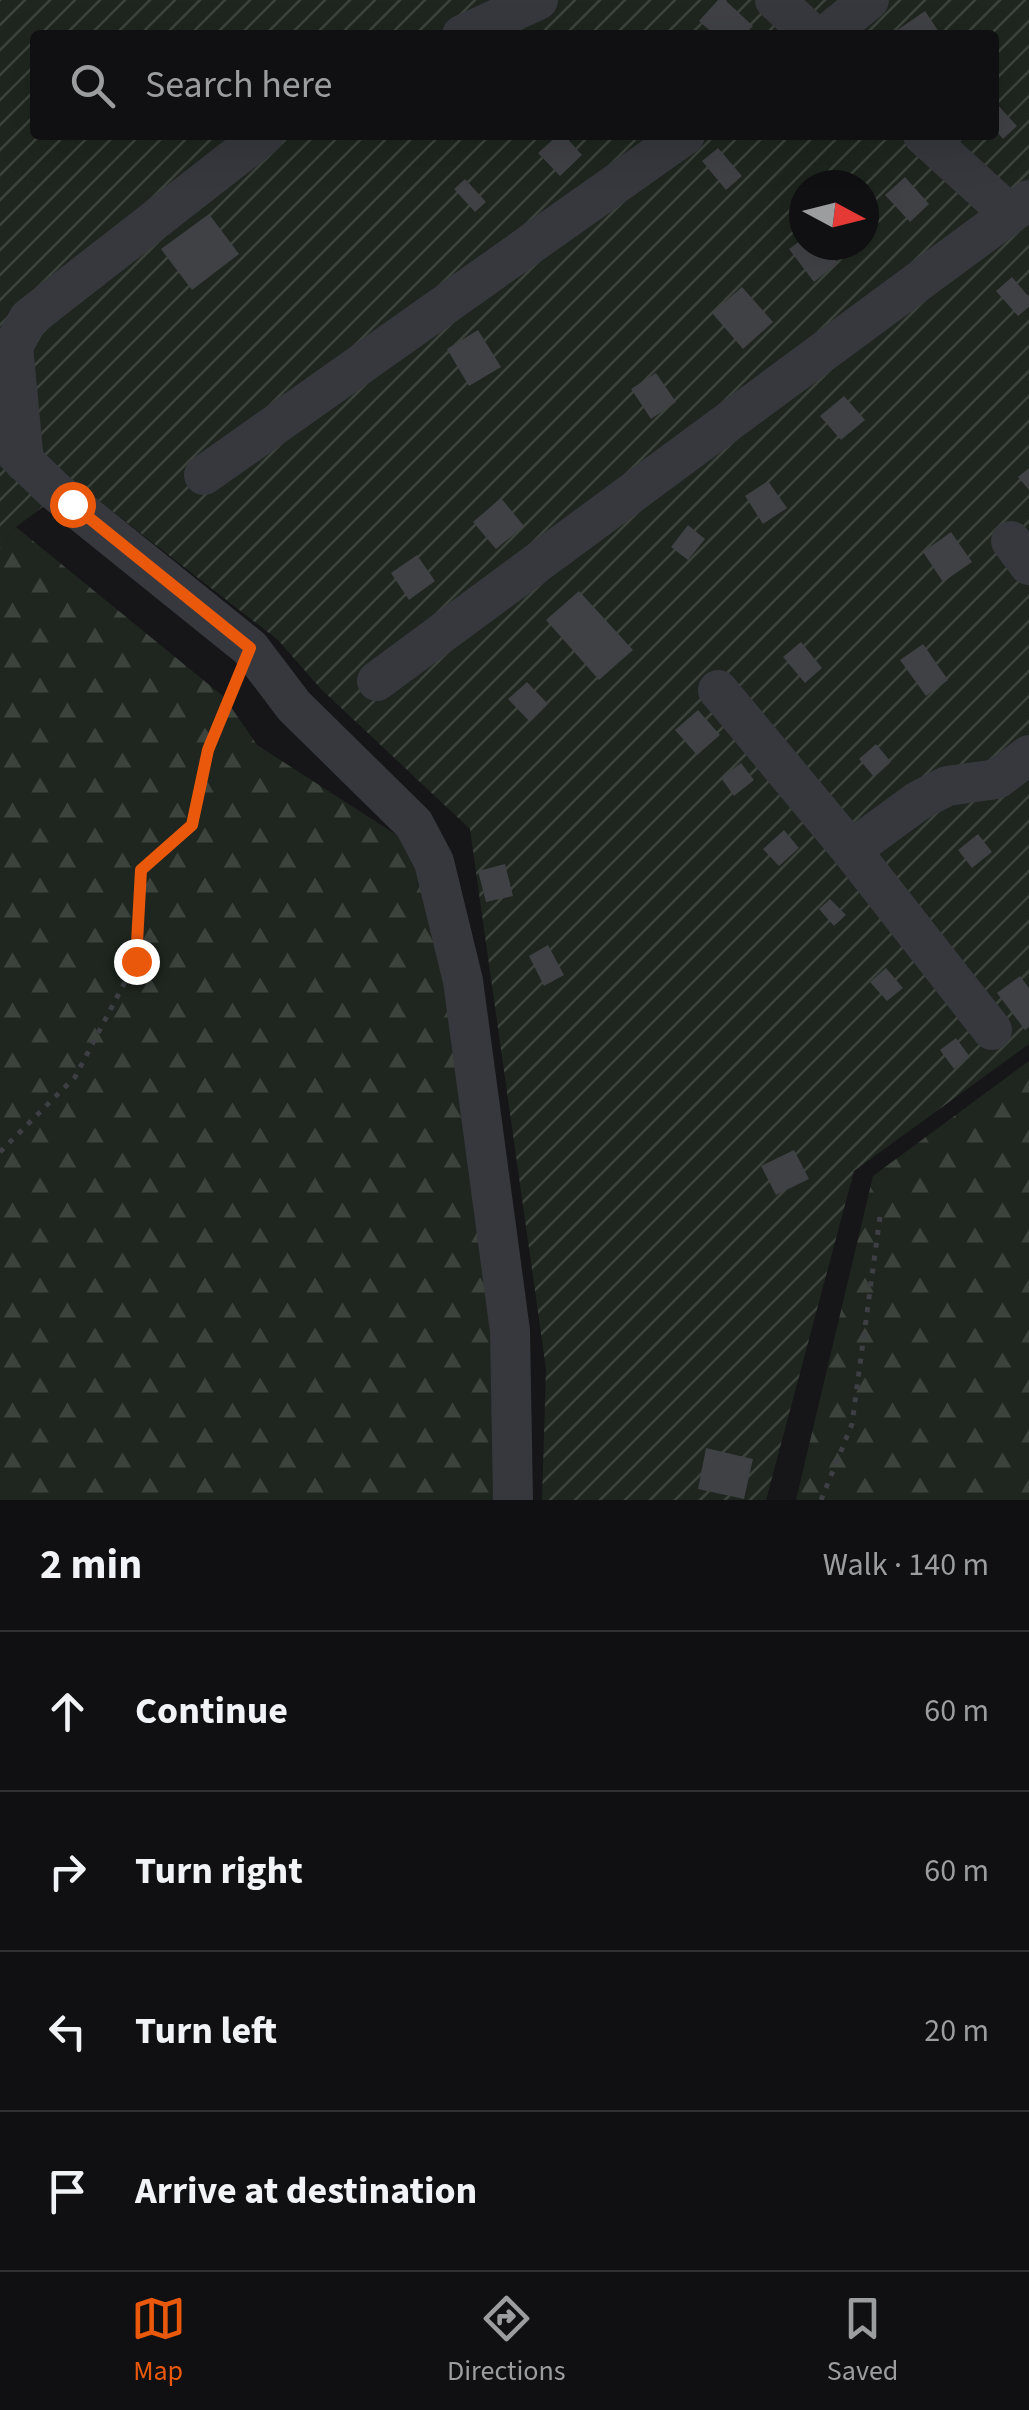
<!DOCTYPE html>
<html lang="en">
<head>
<meta charset="utf-8">
<style>
  body { margin:0; font-family:"Source Sans 3",sans-serif; background:#19191b; color:#f1f3f6 }
  .compass { position:absolute; left:789px; top:170px; width:90px; height:90px; border-radius:50%; background:#101012; box-shadow:0 10px 40px #0002; rotate:97deg }
  .stop { position:absolute; width:30px; height:30px; margin:-22px; border:8px solid #ea580c; border-radius:50%; background:#fff }
  .stop.end { background:#ea580c; border-color:#fff; box-shadow:0 2px 10px #0008 }
  .list { margin:0; padding:0; list-style:none }
  h2 { display:flex; justify-content:space-between; align-items:center; height:130px; margin:0; padding:0 40px; font-size:42px }
  h2 small { font-size:32px; font-weight:400; color:#9c9d9f }
  .list li { display:grid; grid-template-columns:65px 1fr auto; gap:30px; align-items:center; box-sizing:border-box; height:160px; padding:0 40px; border-top:2px solid #303032 }
  .list b { display:block; font-size:38px; white-space:nowrap }
  .list em { font-size:32px; font-style:normal; color:#9c9d9f }
  .icon { flex:none; width:55px; height:55px; fill:none; stroke:currentColor; stroke-width:2; stroke-linecap:round; stroke-linejoin:round }
  .map { position:relative; flex:none; width:1029px; height:1500px; overflow:hidden }
  .search { position:absolute; background:#101012; box-shadow:0 10px 40px #0002; left:30px; right:30px; top:30px; height:110px; display:flex; align-items:center; gap:25px; box-sizing:border-box; padding:0 35px; border-radius:10px; color:#9c9d9f; font-size:38px }
  .sheet { height:770px; background:#101012 }
  nav { display:flex; justify-content:space-around; align-items:center; box-sizing:border-box; height:140px; border-top:2px solid #303032; background:#101012; font-size:28px; color:#9c9d9f }
  nav a { display:grid; justify-items:center; gap:5px }
  nav .on { color:#ea580c }
  .map>svg:first-child { display:block }
  .forest { fill:url(#forest-firs) }
  .garden { fill:url(#garden-furrows); fill-rule:evenodd }
  .building { fill:#404145 }
  .lines { fill:none; stroke-linecap:round; stroke-linejoin:round }
  .path { stroke:#3d3f44; stroke-width:5; stroke-dasharray:5 8; stroke-linecap:butt }
  .minor { stroke:#37383d; stroke-width:40 }
  .route { stroke:#ea580c; stroke-width:12 }
</style>
</head>
<body>
<div class="map">
<svg width="1029" height="1500" viewBox="0 0 1029 1500">
  <defs>
    <pattern id="forest-firs" width="22" height="20" patternUnits="userSpaceOnUse" patternTransform="scale(2.5)"><rect width="22" height="20" fill="#1e261f"/><path d="M5 1l3.5 6h-7zM16 11l3.5 6h-7z" fill="#3c433d"/></pattern>
    <pattern id="garden-furrows" width="10" height="10" patternUnits="userSpaceOnUse" patternTransform="scale(2.5)"><rect width="10" height="10" fill="#1e261f"/><path d="M-1 1l2-2M0 10L10 0M9 11l2-2" fill="none" stroke="#3c433d"/></pattern>
  </defs>
  <rect width="100%" height="100%" fill="#161618"/>
  <g class="forest">
    <path d="M16,527L224,697L257,745L409,843L442,924L495,1297L500,1500H0V549Z"/>
    <path d="M1029,1061V1500H796L873,1176Z"/>
  </g>
  <g class="garden">
    <path d="M0,0H1029V1044L854,1171L766,1500H542L546,1369L470,829L321,689L278,640L0,424ZM35,35H994V135H35ZM804,185H864V245H804Z"/>
    <path d="M0,463L48,503L16,527L0,549Z"/>
  </g>
  <g class="building">
    <path d="M718,0H725L753,26L744,35H715L699,21Z"/>
    <path d="M925,11L941,35H899L896,31Z"/>
    <path d="M994,101L1017,126L1003,139L994,129Z"/>
    <path d="M558,135H564L582,155L560,176L538,153Z"/>
    <path d="M718,148L742,176L726,190L702,161Z"/>
    <path d="M905,177L929,204L910,222L885,195Z"/>
    <path d="M465,179L486,202L475,212L454,189Z"/>
    <path d="M209,214L239,254L192,290L161,249Z"/>
    <path d="M804,238V245H823L838,263L814,282L789,249Z"/>
    <path d="M1012,277L1029,297V307L1018,316L996,291Z"/>
    <path d="M742,287L773,322L743,349L712,313Z"/>
    <path d="M478,330L501,367L469,386L447,349Z"/>
    <path d="M656,373L676,402L651,419L631,389Z"/>
    <path d="M844,396L865,420L841,440L820,416Z"/>
    <path d="M1029,468V490L1018,477Z"/>
    <path d="M768,481L787,508L763,524L745,496Z"/>
    <path d="M501,498L524,526L496,549L473,522Z"/>
    <path d="M688,525L705,539L688,560L671,547Z"/>
    <path d="M951,532L972,562L943,582L923,552Z"/>
    <path d="M417,555L435,581L409,600L391,573Z"/>
    <path d="M579,591L633,650L599,680L546,620Z"/>
    <path d="M801,642L822,668L805,683L783,657Z"/>
    <path d="M923,644L948,680L926,696L900,660Z"/>
    <path d="M527,682L548,704L530,722L508,699Z"/>
    <path d="M698,710L720,735L697,755L675,730Z"/>
    <path d="M876,744L891,762L874,777L859,759Z"/>
    <path d="M741,763L754,780L734,796L721,778Z"/>
    <path d="M784,830L799,848L779,866L763,849Z"/>
    <path d="M978,834L992,852L972,868L958,850Z"/>
    <path d="M505,864L513,896L486,902L478,871Z"/>
    <path d="M830,899L846,915L834,926L819,909Z"/>
    <path d="M548,945L564,975L544,986L529,956Z"/>
    <path d="M886,968L903,988L887,1001L870,982Z"/>
    <path d="M1020,976L1029,988V1027L1025,1030L997,993Z"/>
    <path d="M956,1038L970,1057L954,1069L940,1050Z"/>
    <path d="M794,1150L809,1179L776,1195L761,1166Z"/>
    <path d="M706,1448L753,1459L744,1499L698,1489Z"/>
  </g>
  <g class="lines">
    <g class="path">
      <path d="M0,1152L75,1077L136,961L141,870L192,825L207,751L236,683"/>
      <path d="M821,1500L852,1424L881,1209"/>
    </g>
    <g class="minor">
      <path d="M775,0L813,35"/>
      <path d="M462,35L538,0"/>
      <path d="M826,35L869,0"/>
      <path d="M923,135L1010,214"/>
      <path d="M0,438L54,490L250,648L294,706L414,824L434,862L463,981L510,1331L513,1500"/>
      <path d="M24,462L13,346L29,318L264,135"/>
      <path d="M204,475L685,135"/>
      <path d="M1011,541L1029,565"/>
      <path d="M377,681L1029,200"/>
      <path d="M718,690L851,850"/>
      <path d="M992,1030L851,850L918,801L947,786L997,779L1029,755"/>
    </g>
  </g>
  <g class="lines">
    <path class="route" d="M72,504L250,648L208,750L192,825L141,870L136,961"/>
  </g>
</svg>
<svg class="compass" viewBox="-18 -18 36 36"><path d="M0-13l5 13h-10z" fill="#e53935"/><path d="M0 13l5-13h-10z" fill="#9c9d9f"/></svg>
<div class="stop" style="left:72px;top:504px"></div>
<div class="stop end" style="left:136px;top:961px"></div>
<div class="search"><svg class="icon" aria-label="search" viewBox="0 0 24 24"><circle cx="10" cy="10" r="6"/><path d="M15 15l6 6"/></svg>Search here</div>
</div>
<section class="sheet">
<h2>2 min<small>Walk · 140 m</small></h2>
<ul class="list">
<li><svg class="icon" aria-label="ahead" viewBox="0 0 24 24"><path d="M12 20V5M6 11l6-6 6 6"/></svg><div><b>Continue</b></div><em>60 m</em></li>
<li><svg class="icon" aria-label="right" viewBox="0 0 24 24"><path d="M7 20v-9h11M14 6l5 5-5 5"/></svg><div><b>Turn right</b></div><em>60 m</em></li>
<li><svg class="icon" aria-label="left" viewBox="0 0 24 24"><path d="M17 20v-9H6M10 6l-5 5 5 5"/></svg><div><b>Turn left</b></div><em>20 m</em></li>
<li><svg class="icon" aria-label="arrive" viewBox="0 0 24 24"><path d="M6 21V4h12l-3 4 3 4H6"/></svg><div><b>Arrive at destination</b></div></li>
</ul>
</section>
<nav>
<a class="on"><svg class="icon" aria-label="map" viewBox="0 0 24 24"><path d="M3 6l6-2 6 2 6-2v14l-6 2-6-2-6 2zM9 4v14M15 6v14"/></svg>Map</a>
<a><svg class="icon" aria-label="directions" viewBox="0 0 24 24"><path d="M12 3l9 9-9 9-9-9zM9 14v-3h6M13 9l2 2-2 2"/></svg>Directions</a>
<a><svg class="icon" aria-label="saved" viewBox="0 0 24 24"><path d="M7 4h10v16l-5-4-5 4z"/></svg>Saved</a>
</nav>
</body>
</html>
